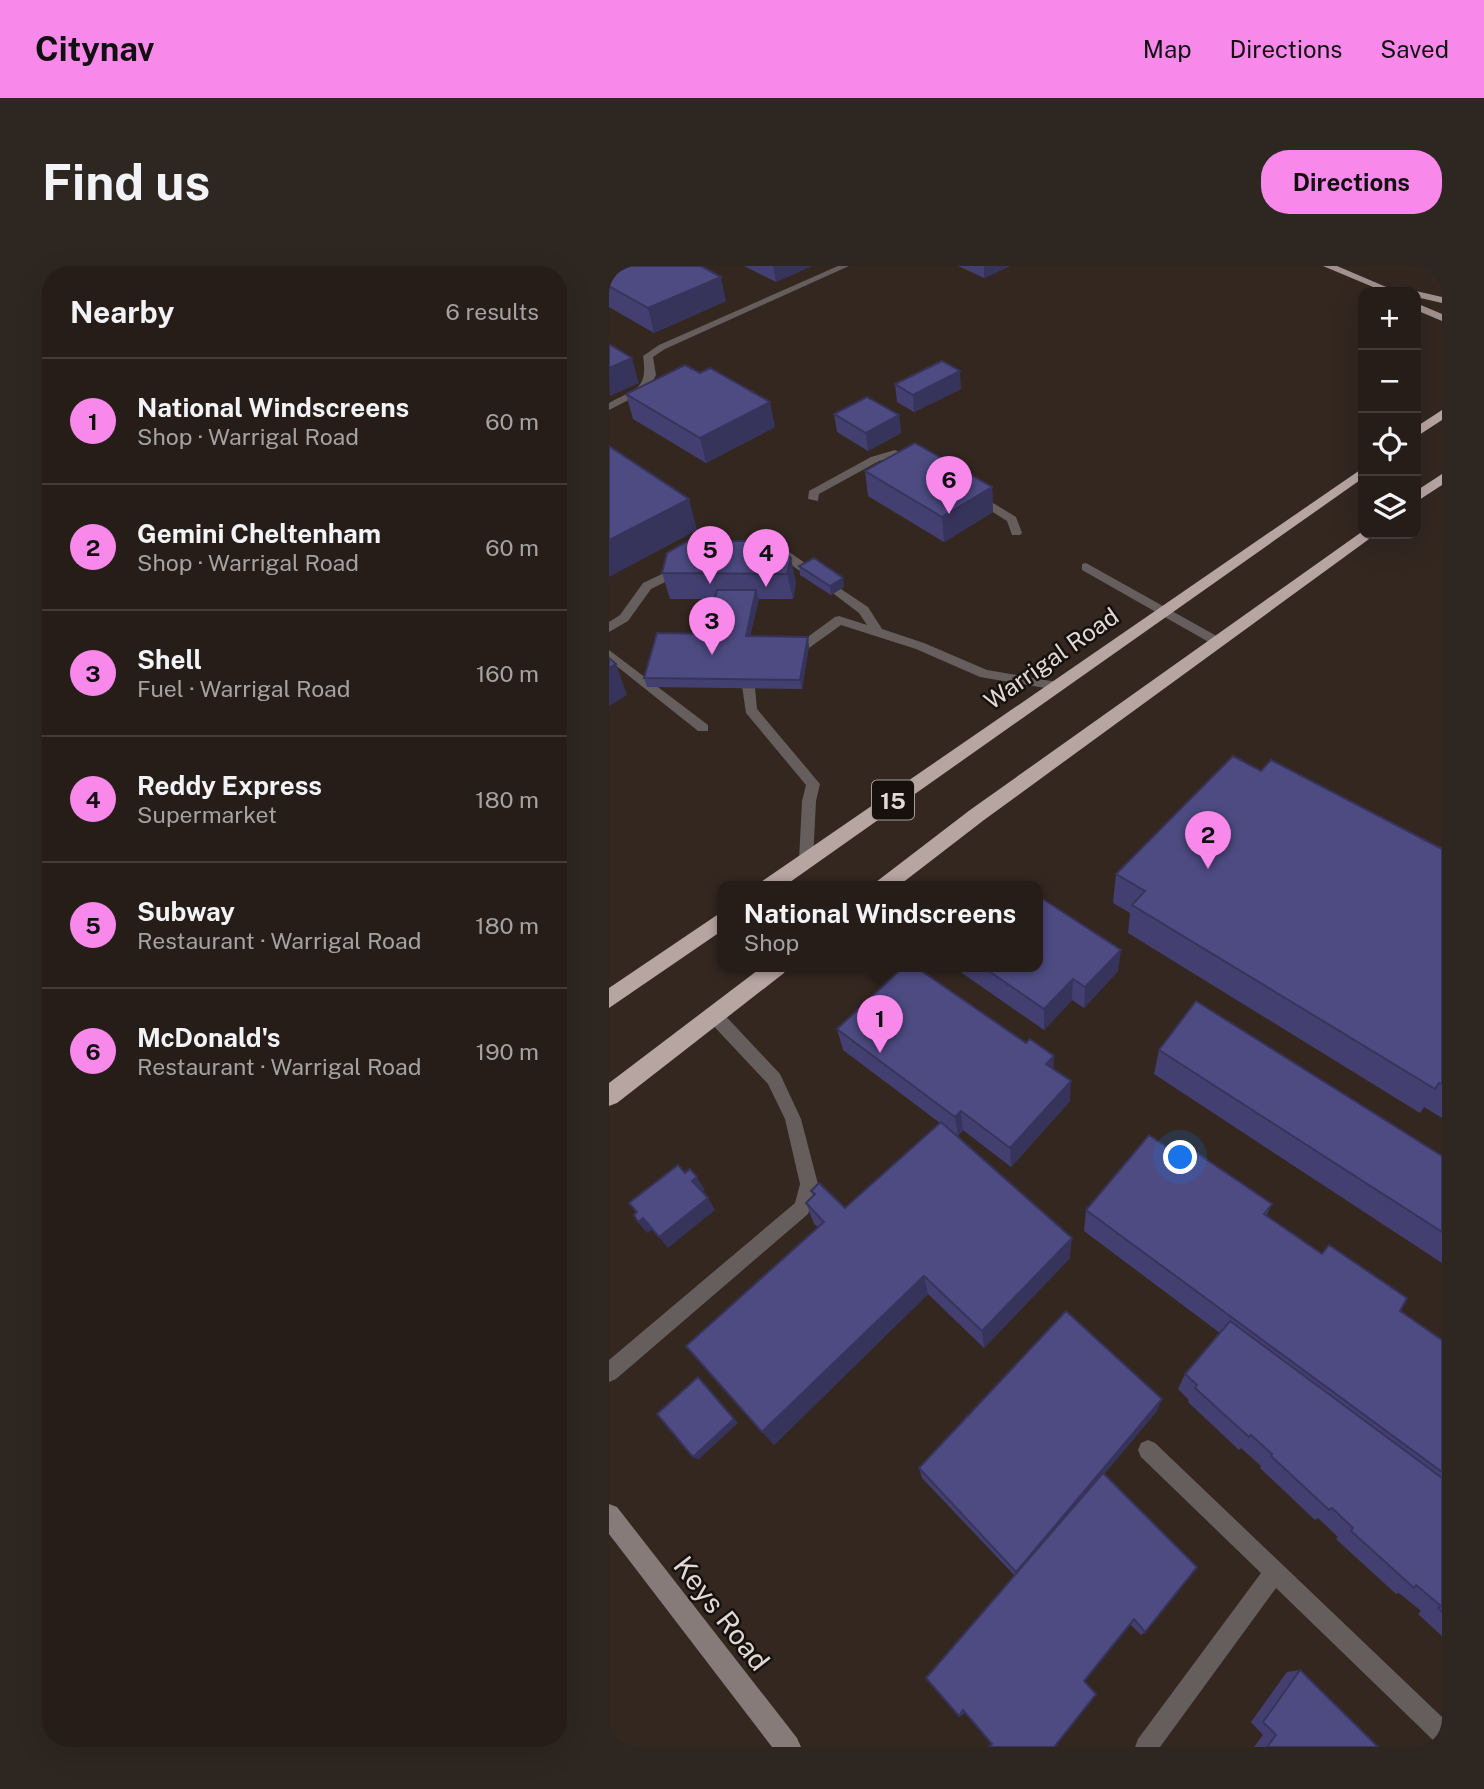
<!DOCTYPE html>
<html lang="en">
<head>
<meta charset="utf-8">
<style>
  body { margin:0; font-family:"Public Sans",sans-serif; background:#2e2621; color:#f1f3f6 }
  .controls { position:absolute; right:21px; top:21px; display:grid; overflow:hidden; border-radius:14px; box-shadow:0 7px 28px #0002 }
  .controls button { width:63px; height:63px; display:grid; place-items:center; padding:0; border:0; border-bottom:2px solid #423b37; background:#261d18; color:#f1f3f6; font:35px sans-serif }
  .you { position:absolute; left:572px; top:892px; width:24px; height:24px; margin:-18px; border:5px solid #fff; border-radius:50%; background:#1a73e8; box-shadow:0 0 0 10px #1a73e833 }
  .badge { display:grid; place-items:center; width:46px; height:46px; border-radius:50%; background:#f888ea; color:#111; font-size:23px; font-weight:700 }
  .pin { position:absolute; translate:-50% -58px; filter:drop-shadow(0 2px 4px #0008) }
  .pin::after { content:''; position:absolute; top:37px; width:24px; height:21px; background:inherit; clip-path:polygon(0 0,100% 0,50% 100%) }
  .popup { position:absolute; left:108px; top:615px; width:326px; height:91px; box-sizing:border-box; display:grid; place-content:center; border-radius:14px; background:#261d18; filter:drop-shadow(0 2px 5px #0005); font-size:23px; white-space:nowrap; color:#a4a2a2 }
  .popup b { font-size:26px; color:#f1f3f6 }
  .popup::after { content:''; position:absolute; left:50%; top:100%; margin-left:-14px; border:14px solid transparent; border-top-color:#261d18 }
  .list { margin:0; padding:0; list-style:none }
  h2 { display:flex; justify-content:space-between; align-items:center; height:91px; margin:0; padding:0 28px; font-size:30px }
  h2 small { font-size:23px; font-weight:400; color:#a4a2a2 }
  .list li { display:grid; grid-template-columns:46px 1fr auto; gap:21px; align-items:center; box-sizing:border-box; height:126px; padding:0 28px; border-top:2px solid #423b37 }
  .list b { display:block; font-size:26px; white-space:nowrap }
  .list p { margin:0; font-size:23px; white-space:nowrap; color:#a4a2a2 }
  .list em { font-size:23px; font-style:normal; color:#a4a2a2 }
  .icon { flex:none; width:38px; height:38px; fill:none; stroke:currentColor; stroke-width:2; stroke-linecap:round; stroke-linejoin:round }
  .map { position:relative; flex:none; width:833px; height:1481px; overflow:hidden; border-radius:28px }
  header { display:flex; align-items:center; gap:42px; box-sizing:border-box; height:98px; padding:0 35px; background:#f888ea; color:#111 }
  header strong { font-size:33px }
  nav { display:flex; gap:38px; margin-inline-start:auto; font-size:24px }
  .intro { display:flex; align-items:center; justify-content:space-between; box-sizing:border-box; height:168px; padding:0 42px }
  h1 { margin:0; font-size:49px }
  .button { padding:18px 32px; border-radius:28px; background:#f888ea; color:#111; font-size:24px; font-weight:700 }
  main { display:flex; gap:42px; padding:0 42px }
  aside { flex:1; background:#261d18; border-radius:28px; box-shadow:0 7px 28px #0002 }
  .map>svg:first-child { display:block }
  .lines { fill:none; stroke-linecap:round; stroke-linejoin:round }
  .lane { fill:#655e5d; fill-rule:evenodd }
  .secondary { fill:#877b79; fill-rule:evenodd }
  .primary { fill:#a0918e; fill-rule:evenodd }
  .highway { fill:#b7a5a2; fill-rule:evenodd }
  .wall { fill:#434071 }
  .shaded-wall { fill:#37345c }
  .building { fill:#4e4b83; stroke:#37345c; stroke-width:2 }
  .labels { text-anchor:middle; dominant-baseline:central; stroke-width:5; stroke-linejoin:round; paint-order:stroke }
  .shield { fill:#17110e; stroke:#a49d99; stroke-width:2 }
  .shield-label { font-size:23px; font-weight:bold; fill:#e1d9d5 }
  .street-label { font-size:24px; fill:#e1d9d5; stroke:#17110e }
  .near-street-label { font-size:28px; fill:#e1d9d5; stroke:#17110e }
</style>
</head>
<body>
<header>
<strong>Citynav</strong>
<nav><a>Map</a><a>Directions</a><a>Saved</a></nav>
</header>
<div class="intro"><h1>Find us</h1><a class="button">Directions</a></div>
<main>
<aside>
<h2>Nearby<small>6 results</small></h2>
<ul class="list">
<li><span class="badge">1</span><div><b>National Windscreens</b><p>Shop · Warrigal Road</p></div><em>60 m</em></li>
<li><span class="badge">2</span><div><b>Gemini Cheltenham</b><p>Shop · Warrigal Road</p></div><em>60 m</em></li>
<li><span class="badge">3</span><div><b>Shell</b><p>Fuel · Warrigal Road</p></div><em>160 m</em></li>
<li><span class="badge">4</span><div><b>Reddy Express</b><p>Supermarket</p></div><em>180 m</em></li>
<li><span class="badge">5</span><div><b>Subway</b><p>Restaurant · Warrigal Road</p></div><em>180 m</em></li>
<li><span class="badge">6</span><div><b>McDonald's</b><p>Restaurant · Warrigal Road</p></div><em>190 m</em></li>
</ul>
</aside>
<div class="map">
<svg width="833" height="1481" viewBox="0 0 833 1481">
  <rect width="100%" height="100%" fill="#332720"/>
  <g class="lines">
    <g class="lane">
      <path d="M229,0H240L56,83L44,91L47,109L39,124L0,144V137C27,122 39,124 34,90L50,79Z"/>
      <path d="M286,184L310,196L305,199L285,191L270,195L210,228L209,235L199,233L200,225L262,191Z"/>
      <path d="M363,229H371L407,251L413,267L411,269H403L398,255L363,233Z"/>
      <path d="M166,280L176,283L203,302V308C188,309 177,290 162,286L160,284Z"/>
      <path d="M477,297L613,373L615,376L613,379H605L473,304V298Z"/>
      <path d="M72,299L78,303L76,306L42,323L19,355L0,366V356L11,349L34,317Z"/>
      <path d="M229,321L259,341L273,363L315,377L378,404L448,416L454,420L448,424L371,411L307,383L232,359L186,392H178V386L226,351L230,350L258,359L250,347L225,328V322Z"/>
      <path d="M0,384L99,459V465H89L0,394Z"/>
      <path d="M153,406L159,410L146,422L148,443L211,518L207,535L204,594L197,600L190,594L193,535L197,519L137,447L133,420Z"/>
      <path d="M105,742L111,744L171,808L192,853L209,918L199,948L7,1113L0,1116V1094L186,937L191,918L176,853L159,818L99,754L97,749L99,744Z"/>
      <path d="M539,1174L546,1177L833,1451V1478L825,1475L667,1322L551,1481H526L529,1473L652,1307L532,1191L529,1184L532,1177Z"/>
    </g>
    <path class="secondary" d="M0,1238L8,1241L188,1472L192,1481H163L0,1268Z"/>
    <g class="primary">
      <path d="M714,0H728L789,26H776Z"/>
      <path d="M807,25L833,31V37L807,31V26H803Z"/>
      <path d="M807,37L833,48V55L807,44Z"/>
    </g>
    <g class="highway">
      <path d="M833,144V154L807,171V161Z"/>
      <path d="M754,202V212L174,621H149L152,616Z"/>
      <path d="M833,208V219L807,236V225Z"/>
      <path d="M754,265V268H767L375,554L288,621H264L267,616L361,544Z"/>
      <path d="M114,645V664L0,742V722Z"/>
      <path d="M153,701H178L175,707L8,837L0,840V817Z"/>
    </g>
  </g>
  <g class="wall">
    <path d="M0,0L117,35L45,67L0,41Z"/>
    <path d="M135,0H203L167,16Z"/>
    <path d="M349,0H401L375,12Z"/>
    <path d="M286,118L352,123L305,146L288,136Z"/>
    <path d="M17,128L166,161L97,197L24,153Z"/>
    <path d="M225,148L290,149L292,167L259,185L228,166Z"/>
    <path d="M256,205L383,221L384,246L335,276L259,230Z"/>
    <path d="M162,275L187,317L184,333H150L141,370L200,380L193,423L38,421L35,412L97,368L106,333H61L53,307Z"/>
    <path d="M190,300L235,321L222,329L191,309Z"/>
    <path d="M652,505L833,583V852L815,841L811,847L519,667L521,647L504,637L507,608Z"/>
    <path d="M352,701H429L509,705L475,742L463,734L435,764L353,707Z"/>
    <path d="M228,763L444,803L461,835L402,901L354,864L349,870L461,992L375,1082L319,1028L165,1179L209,961L205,958L197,937L204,930L202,925L236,942L331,857L234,784Z"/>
    <path d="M550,784L833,890V997L545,808Z"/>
    <path d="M569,889L663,938L657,950L833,1074V1370L809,1348L812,1345L790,1327L787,1328L727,1273L729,1271L709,1252L706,1254L651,1202L652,1200L632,1182L630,1184L579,1136L580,1134L569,1123L576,1108L611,1067L475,965L477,944Z"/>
    <path d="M548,1145L495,1208L536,1366L532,1369L521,1358L383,1478L356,1446L352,1450H350L406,1310L313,1212L310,1202Z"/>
    <path d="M691,1404L769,1481H645L654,1469L642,1456L678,1406Z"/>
  </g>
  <g class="shaded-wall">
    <path d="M164,0H203L167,16Z"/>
    <path d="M375,0H401L375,12Z"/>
    <path d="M112,11L117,35L45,67L39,42Z"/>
    <path d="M23,92L30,117L1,130L0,102Z"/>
    <path d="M351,105L352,123L305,146L304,129Z"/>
    <path d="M161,136L166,161L97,197L91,172Z"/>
    <path d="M290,149L292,167L259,185L257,167Z"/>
    <path d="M383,221L384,246L335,276L333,251Z"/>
    <path d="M80,233L88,264L0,311V274Z"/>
    <path d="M182,292L187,317L184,333L178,308Z"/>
    <path d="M234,312L235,321L222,329L221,320Z"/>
    <path d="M147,324L150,333L139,379L137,370Z"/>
    <path d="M199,371L200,380L193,423L191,414Z"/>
    <path d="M7,398L18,429L0,440V402Z"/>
    <path d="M512,684L509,705L475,742L476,721Z"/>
    <path d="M464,713L463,734L435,764V743Z"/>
    <path d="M445,790L444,810L437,798Z"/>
    <path d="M462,815L461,835L402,901L401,882Z"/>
    <path d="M352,845L354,864L349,870L346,851Z"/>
    <path d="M88,911L96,924L90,928L83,915Z"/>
    <path d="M99,932L106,944L59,982L50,971Z"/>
    <path d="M34,952L43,964L38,967L29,956Z"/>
    <path d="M463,972L461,992L375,1082L373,1065Z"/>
    <path d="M315,1010L319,1028L165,1179L153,1166Z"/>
    <path d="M89,1111L129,1157L89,1194L84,1191Z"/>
    <path d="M553,1133L548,1145L408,1312L407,1306Z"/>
  </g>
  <g class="building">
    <path d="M0,0H92L112,11L39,42L0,20Z"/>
    <path d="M0,78L23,92L0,102Z"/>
    <path d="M333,95L351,105L304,129L286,118Z"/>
    <path d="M76,99L91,107L101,102L161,136L91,172L17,128Z"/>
    <path d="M258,131L290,149L257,167L225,148Z"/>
    <path d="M306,177L383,221L333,251L256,205Z"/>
    <path d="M0,180L80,233L0,274Z"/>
    <path d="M79,275H162L182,292L178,308L53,307L58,287Z"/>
    <path d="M205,292L234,312L221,320L190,300Z"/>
    <path d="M108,324H147L137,370L199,371L191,414L35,412L48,367L97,368Z"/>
    <path d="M0,392L7,398L0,402Z"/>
    <path d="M624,490L652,505L662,494L833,583V818L830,817L826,823L523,639L536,625L507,608Z"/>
    <path d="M429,630L512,684L476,721L464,713L435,743L374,701H429Z"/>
    <path d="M311,704L417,777L421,773L445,790L437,798L462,815L401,882L352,845L346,851L228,763L290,705Z"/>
    <path d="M587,735L833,890V966L550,784Z"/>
    <path d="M332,856L463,972L373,1065L315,1010L153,1166L77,1080L215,956L197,937L206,928L202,925L210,917L236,942Z"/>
    <path d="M540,869L569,889L576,879L663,938L655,948L713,988L720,979L798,1032L791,1045L833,1074V1206L477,944Z"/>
    <path d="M69,899L76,907L81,903L88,911L83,915L99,932L50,971L34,952L29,956L25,949L28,946L20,937Z"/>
    <path d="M457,1045L553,1133L407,1306L310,1202Z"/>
    <path d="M621,1055L833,1212V1346L829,1342L832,1340L807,1319L805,1322L742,1265L744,1262L723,1242L720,1244L662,1190L663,1188L642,1169L640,1171L586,1122L588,1119L576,1108Z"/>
    <path d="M89,1111L125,1153L84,1191L48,1148Z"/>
    <path d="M494,1207L588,1301L536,1366L525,1353L475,1415L487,1428L445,1481H380L383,1478L354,1444L350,1450L317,1412Z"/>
    <path d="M691,1404L769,1481H658L667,1469L654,1456Z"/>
  </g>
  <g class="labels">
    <rect class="shield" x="263" y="514.5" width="42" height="39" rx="5"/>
    <g class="shield-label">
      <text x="284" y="534">15</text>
    </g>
    <g class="street-label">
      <text transform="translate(442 392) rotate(-35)">Warrigal Road</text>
    </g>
    <g class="near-street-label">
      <text transform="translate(113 1347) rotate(52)">Keys Road</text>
    </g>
  </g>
</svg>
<div class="controls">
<button>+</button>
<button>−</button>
<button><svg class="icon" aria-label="locate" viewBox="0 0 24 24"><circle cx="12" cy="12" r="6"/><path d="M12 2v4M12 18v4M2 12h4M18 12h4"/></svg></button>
<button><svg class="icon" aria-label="layers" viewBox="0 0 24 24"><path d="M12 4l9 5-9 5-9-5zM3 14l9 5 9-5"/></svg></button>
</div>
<div class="you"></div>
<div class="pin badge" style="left:271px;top:787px">1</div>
<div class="popup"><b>National Windscreens</b>Shop</div>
<div class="pin badge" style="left:599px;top:603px">2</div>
<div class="pin badge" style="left:103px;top:389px">3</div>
<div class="pin badge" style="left:157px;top:321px">4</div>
<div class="pin badge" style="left:101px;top:318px">5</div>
<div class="pin badge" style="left:340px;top:248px">6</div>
</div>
</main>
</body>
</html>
